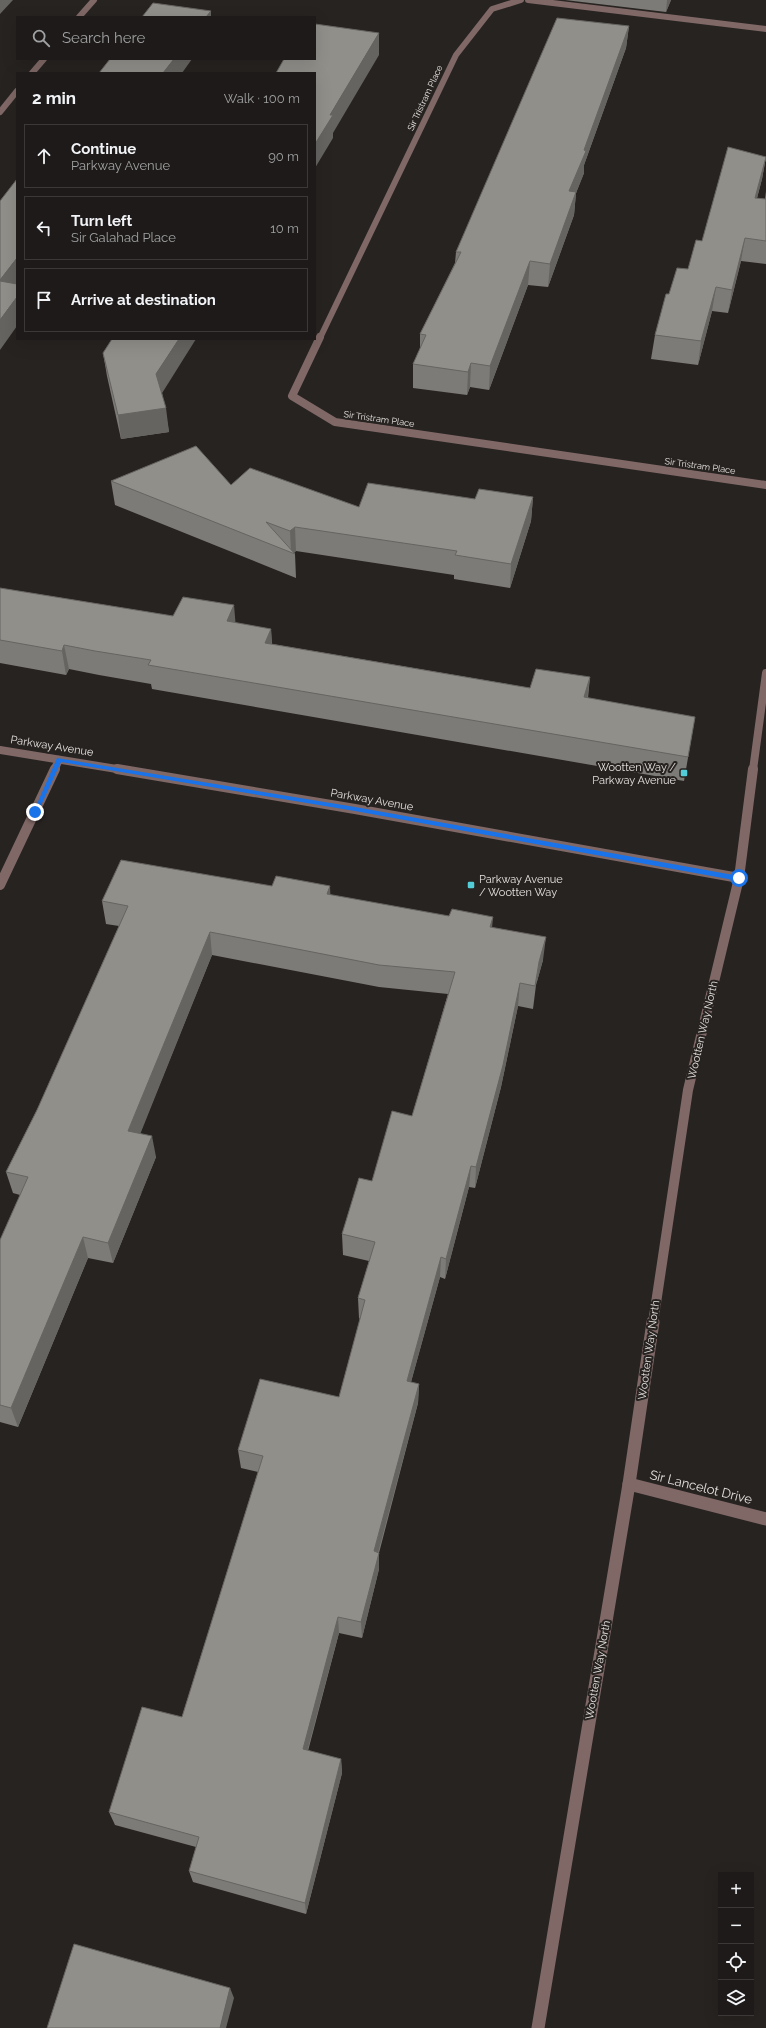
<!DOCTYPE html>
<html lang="en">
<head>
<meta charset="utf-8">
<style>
  body { margin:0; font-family:Raleway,sans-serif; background:#2a2726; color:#f1f3f6 }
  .controls { position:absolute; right:12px; bottom:12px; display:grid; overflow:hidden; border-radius:0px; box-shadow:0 4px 16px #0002 }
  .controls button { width:36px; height:36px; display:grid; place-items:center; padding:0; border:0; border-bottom:1px solid #3b3838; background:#1d1a19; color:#f1f3f6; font:20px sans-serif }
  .stop { position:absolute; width:12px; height:12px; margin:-9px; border:3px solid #1a73e8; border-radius:50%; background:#fff }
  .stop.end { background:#1a73e8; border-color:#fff; box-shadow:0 1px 4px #0008 }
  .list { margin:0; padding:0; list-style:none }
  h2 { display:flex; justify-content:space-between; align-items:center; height:52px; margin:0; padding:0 16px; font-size:17px }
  h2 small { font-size:13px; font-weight:400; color:#a0a1a2 }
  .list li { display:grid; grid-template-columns:26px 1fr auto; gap:12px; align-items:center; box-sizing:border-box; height:64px; margin:0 8px 8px; padding:0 8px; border:1px solid #3b3838; border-radius:0px }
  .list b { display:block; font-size:15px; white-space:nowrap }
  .list p { margin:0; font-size:13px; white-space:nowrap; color:#a0a1a2 }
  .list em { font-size:13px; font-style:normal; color:#a0a1a2 }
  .icon { flex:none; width:22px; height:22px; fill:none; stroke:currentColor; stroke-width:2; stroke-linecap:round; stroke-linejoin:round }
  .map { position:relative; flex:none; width:766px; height:2028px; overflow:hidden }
  .search { position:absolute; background:#1d1a19; box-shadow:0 4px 16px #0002; left:16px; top:16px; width:300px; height:44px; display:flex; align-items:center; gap:10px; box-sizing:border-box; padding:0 14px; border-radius:0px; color:#a0a1a2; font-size:15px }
  .panel { position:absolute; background:#1d1a19; box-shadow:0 4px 16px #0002; left:16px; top:72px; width:300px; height:268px; border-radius:0px }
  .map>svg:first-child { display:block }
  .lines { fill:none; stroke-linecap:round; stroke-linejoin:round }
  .minor-far3 { stroke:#7f6866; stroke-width:6 }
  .minor-far2 { stroke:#7f6866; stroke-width:8 }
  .minor-far1 { stroke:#7f6866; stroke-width:10 }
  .minor { stroke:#7f6866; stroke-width:13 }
  .wall { fill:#7d7b77 }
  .shaded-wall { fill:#666461 }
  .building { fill:#918f8a; stroke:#666461 }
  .route { fill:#1a73e8 }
  .poi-dot { fill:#52ccd6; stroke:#272321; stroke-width:1.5 }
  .labels { text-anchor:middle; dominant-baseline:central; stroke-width:4; stroke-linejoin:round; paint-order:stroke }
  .far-street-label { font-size:9px; fill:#e4e1df; stroke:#272321 }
  .street-label { font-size:11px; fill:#e4e1df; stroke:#272321 }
  .poi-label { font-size:11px; fill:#e4e1df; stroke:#272321; text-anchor:end }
  .near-street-label { font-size:13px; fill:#e4e1df; stroke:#272321 }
</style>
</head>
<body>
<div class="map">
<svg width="766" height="2028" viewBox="0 0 766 2028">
  <rect width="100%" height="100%" fill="#272321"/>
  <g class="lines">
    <g class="minor-far3">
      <path d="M528,0L766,29"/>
      <path d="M79,17L94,0"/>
      <path d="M32,73L44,59"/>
      <path d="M0,112L17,91"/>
      <path d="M320,338L456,55L492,9L521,0"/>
    </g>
    <g class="minor-far2">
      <path d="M320,337L292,396L335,422L766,485"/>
      <path d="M0,750L123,770"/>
      <path d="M54,770L59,760"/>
      <path d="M753,770L766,673"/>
    </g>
    <g class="minor-far1">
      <path d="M117,769L355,809L739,878"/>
      <path d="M0,885L55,769"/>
      <path d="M653,1323L688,1090L739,878L753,769"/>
    </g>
    <g class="minor">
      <path d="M629,1484L766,1519"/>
      <path d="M538,2028L629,1484L653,1322"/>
    </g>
  </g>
  <g class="wall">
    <path d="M565,0H671L666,12Z"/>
    <path d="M629,26L626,48L584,165V173L576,193L574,215L548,287L528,285L489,390L470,387L467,395L413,388V364L420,349V334L455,263L456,252Z"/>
    <path d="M766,157L762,179L757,198L765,199L766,191V264L741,261L728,313L712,311L698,365L651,359L655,335L669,294L688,269L702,241Z"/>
    <path d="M103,353L162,393L169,432L121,439L107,376Z"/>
    <path d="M111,481L231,485L359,507L475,499L533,497L531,521L510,588L454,579V575L296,551L294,553L295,554L296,578L115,505Z"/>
    <path d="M0,588L173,616L236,623L271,629L272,644L530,688L590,677L588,698L695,717L684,781L152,689L151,684L99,675L69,669L66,675L0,663Z"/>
    <path d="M272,886L330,895L492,927L543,960L536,985L533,1009L518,1006L501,1087L475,1188L469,1187L445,1279L440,1277L411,1382L419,1384L418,1403L379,1553V1569L362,1638L339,1633L308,1751L341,1759L342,1773L306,1914L193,1882L189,1871L196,1847L115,1825L109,1812L182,1717L258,1472L241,1468L238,1450L339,1397L360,1319L359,1318L358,1298L369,1261L343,1255L342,1234L372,1181L412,1116L448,994L379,987L212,955L140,1133L156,1157L113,1263L88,1258L18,1427L0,1422V1240L20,1195L13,1193L6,1172L37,1110L119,926L106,924L102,901Z"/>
  </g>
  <g class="shaded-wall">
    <path d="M0,0H13L0,14Z"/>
    <path d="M667,0H671L666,12Z"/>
    <path d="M211,11V17H206Z"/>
    <path d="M629,26L626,48L584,165V173L576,193L574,215L548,287L550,264L569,191Z"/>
    <path d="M379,33V55L333,133V138L315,168V144L330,115Z"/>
    <path d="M174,59H192L182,73H163Z"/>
    <path d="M766,157L762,179L751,221L755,198Z"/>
    <path d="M745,238L741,261L728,313L732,290Z"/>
    <path d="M17,258V286L0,285V280Z"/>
    <path d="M530,261L528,285L489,390L490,366Z"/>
    <path d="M716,287L712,311L698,365L701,341Z"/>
    <path d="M17,297V326L0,350V320Z"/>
    <path d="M179,339H196L159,398L156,374Z"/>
    <path d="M471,363L470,387L467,395L468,372Z"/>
    <path d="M166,408L169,432L121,439L118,415Z"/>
    <path d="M533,497L531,521L510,588L511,564Z"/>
    <path d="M295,527L296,551L293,553L291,552L290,531Z"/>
    <path d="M234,605L236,629L227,621Z"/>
    <path d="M271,629L272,653L265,643Z"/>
    <path d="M64,645L69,669L66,675L62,651Z"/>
    <path d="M590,677L587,701L584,697Z"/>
    <path d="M330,886L331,909L327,894Z"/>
    <path d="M493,917L491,940L490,927Z"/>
    <path d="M210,932L212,955L133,1152L128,1131Z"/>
    <path d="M546,937L543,960L536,985L533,1009L539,962Z"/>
    <path d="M520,983L518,1006L501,1087L475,1188L476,1167Z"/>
    <path d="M152,1136L156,1157L113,1263L108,1243Z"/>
    <path d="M471,1166L469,1187L445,1279L446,1259Z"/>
    <path d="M83,1237L88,1258L18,1427L11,1408Z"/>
    <path d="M441,1257L440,1277L406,1400L407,1381Z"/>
    <path d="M419,1384L418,1403L374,1568V1551Z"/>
    <path d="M379,1553V1569L362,1638L361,1622Z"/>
    <path d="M338,1617L339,1633L304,1763L303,1749Z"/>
    <path d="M341,1759L342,1773L306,1914L305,1903Z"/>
    <path d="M230,1988L234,1998L226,2028H220Z"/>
  </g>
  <g class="building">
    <path d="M153,3L211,11L206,17H142Z"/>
    <path d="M557,18L629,26L584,150L586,151L569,191L576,192L550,264L530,261L490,366L471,363L468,372L413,364L426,335L420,334L461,252H456Z"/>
    <path d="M315,24L379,33L330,115H333L315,144V73H276L284,59H315Z"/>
    <path d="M110,59H174L163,73H99Z"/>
    <path d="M728,147L766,157L755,198L766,199V241L745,238L732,290L716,287L701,341L655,335L666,294H669L677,268L688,269L696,240L702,241Z"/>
    <path d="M17,179V258L0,280V201Z"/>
    <path d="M0,281L17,284V297L0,320Z"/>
    <path d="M112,339H179L156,374L166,408L118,415L103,353Z"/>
    <path d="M196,446L231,485L250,468L359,507L368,483L475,499L479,489L533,497L511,564L455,555L457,551L295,527L290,531L266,522L295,554L111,481Z"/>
    <path d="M0,588L173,616L183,597L234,605L227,621L271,629L265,643L530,688L536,669L590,677L584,697L695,717L688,757L148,665L151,660L95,651L64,645L62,651L0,640Z"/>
    <path d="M121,860L272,886L276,876L330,886L327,894L449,916L452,909L493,917L490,927L546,937L539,962L535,986L520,983L503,1065L476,1167L471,1166L446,1259L441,1257L407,1381L419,1384L374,1551L379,1553L361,1622L338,1617L303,1749L341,1759L305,1903L189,1871L199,1837L109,1812L142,1707L182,1717L263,1456L238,1450L260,1379L339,1397L365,1300L358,1298L375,1242L342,1234L359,1178L372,1181L392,1111L412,1116L455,972L379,965L210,932L128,1131L152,1136L108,1243L83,1237L11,1408L0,1405V1240L28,1177L6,1172L37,1110L128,906L102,901Z"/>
    <path d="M74,1944L230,1988L220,2028H47Z"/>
  </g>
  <path class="route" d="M57,758L355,807L739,876L742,878L739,881L355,811L61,762L38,812L33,813Z"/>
  <g class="poi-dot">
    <rect x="680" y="769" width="8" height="8" rx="2"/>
    <rect x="467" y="881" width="8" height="8" rx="2"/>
  </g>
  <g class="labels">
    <g class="far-street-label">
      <text transform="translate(425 98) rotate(-65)">Sir Tristram Place</text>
      <text transform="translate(379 419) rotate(8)">Sir Tristram Place</text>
      <text transform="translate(700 466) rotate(8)">Sir Tristram Place</text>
    </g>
    <g class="street-label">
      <text transform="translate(52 746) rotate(9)">Parkway Avenue</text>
      <text transform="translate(372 800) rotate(10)">Parkway Avenue</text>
      <text transform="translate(703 1030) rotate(-77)">Wootten Way North</text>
      <text transform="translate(649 1350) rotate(-82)">Wootten Way North</text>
      <text transform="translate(598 1670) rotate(-80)">Wootten Way North</text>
    </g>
    <g class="poi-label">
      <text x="676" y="767">Wootten Way /<tspan x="676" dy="13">Parkway Avenue</tspan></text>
      <text x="479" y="879" text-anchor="start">Parkway Avenue<tspan x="479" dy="13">/ Wootten Way</tspan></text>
    </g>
    <g class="near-street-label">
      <text transform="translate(701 1487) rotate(14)">Sir Lancelot Drive</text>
    </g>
  </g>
</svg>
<div class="controls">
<button>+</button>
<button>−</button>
<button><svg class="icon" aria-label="locate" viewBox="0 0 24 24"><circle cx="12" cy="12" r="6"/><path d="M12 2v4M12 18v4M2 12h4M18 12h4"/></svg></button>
<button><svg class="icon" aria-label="layers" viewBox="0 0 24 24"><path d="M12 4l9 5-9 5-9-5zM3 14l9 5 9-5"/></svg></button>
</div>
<div class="stop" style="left:739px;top:878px"></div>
<div class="stop end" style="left:35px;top:812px"></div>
<div class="search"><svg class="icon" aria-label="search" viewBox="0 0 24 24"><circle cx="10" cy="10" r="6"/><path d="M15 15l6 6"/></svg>Search here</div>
<section class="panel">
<h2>2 min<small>Walk · 100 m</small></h2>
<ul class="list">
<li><svg class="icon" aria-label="ahead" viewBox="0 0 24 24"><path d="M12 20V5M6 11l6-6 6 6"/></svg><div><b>Continue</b><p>Parkway Avenue</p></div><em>90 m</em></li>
<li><svg class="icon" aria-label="left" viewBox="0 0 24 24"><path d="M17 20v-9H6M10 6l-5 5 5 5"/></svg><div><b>Turn left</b><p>Sir Galahad Place</p></div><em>10 m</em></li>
<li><svg class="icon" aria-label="arrive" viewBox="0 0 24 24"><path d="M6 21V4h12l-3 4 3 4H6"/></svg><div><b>Arrive at destination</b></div></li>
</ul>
</section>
</div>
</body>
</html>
